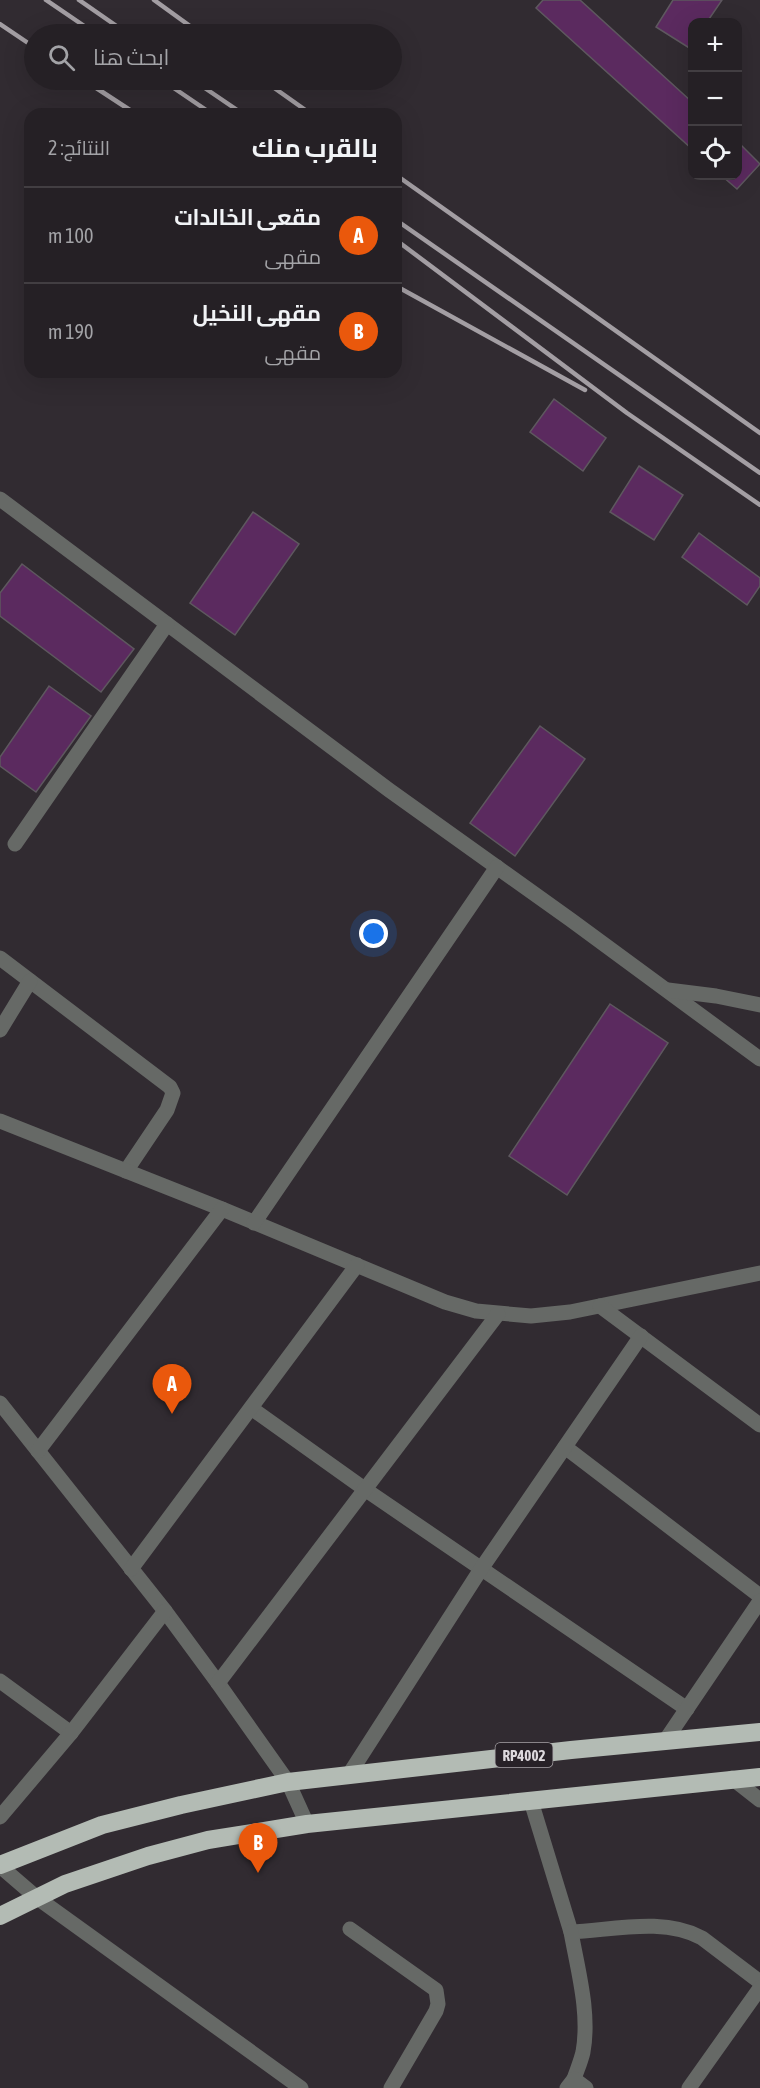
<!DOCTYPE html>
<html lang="ar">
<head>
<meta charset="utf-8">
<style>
  body { margin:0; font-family:"Asap Condensed",Cairo,sans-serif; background:#312d32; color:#f1f3f6; direction:rtl }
  .controls { position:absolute; right:18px; top:18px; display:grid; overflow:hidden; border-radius:12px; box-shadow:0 6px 24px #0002 }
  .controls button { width:54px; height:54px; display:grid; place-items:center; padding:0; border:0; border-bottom:2px solid #423e42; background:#252025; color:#f1f3f6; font:30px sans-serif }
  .you { position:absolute; left:374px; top:934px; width:21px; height:21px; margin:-15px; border:4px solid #fff; border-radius:50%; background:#1a73e8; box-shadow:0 0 0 9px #1a73e833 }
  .badge { display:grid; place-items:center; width:39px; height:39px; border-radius:50%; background:#ea580c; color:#fff; font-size:20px; font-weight:700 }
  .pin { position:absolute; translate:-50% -50px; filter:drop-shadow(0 2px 3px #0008) }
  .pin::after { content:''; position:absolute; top:32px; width:21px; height:18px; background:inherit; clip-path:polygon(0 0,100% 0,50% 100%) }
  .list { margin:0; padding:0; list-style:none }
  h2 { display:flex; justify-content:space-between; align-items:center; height:78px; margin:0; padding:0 24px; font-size:26px }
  h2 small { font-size:20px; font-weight:400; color:#a3a3a7 }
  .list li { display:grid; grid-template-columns:39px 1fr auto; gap:18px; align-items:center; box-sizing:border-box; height:96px; padding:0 24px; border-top:2px solid #423e42 }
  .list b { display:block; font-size:22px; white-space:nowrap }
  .list p { margin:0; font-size:20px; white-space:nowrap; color:#a3a3a7 }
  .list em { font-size:20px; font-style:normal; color:#a3a3a7 }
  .icon { flex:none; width:33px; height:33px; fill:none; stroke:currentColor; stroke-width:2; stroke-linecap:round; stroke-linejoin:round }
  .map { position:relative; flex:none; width:760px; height:2088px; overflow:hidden; direction:ltr }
  .search { position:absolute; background:#252025; box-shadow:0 6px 24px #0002; left:24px; top:24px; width:378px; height:66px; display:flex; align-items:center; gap:15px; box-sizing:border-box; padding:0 21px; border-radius:33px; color:#a3a3a7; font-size:22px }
  .panel { position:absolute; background:#252025; box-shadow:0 6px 24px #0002; left:24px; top:108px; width:378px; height:270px; border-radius:18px; direction:rtl }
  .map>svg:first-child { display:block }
  .building { fill:#5b2a5f; stroke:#5e585f; stroke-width:1.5 }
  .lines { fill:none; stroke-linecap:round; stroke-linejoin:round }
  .street { stroke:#666966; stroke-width:15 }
  .highway { stroke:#b3bbb4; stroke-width:18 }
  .rail { stroke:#a39ea3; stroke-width:4.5 }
  .labels { text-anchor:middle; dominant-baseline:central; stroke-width:4.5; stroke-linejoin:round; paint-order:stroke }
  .shield { fill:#272127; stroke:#a6a2a6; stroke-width:1.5 }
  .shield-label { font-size:15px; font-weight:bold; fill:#ddd9dd }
</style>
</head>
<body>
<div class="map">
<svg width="760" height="2088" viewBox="0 0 760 2088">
  <rect width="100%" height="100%" fill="#312b31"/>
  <g class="building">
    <path d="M543,0H580L692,102V149L536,8Z"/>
    <path d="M673,0H722L707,22H692V46L691,49L656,27Z"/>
    <path d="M738,142L760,164L737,189L722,176H738Z"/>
    <path d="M554,399L606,438L583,471L530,432Z"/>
    <path d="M639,466L683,495L654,540L610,512Z"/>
    <path d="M253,512L299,544L235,635L190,603Z"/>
    <path d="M699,533L760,578V586L747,605L682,557Z"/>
    <path d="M22,564L134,649L101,692L0,616V593Z"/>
    <path d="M49,686L91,716L36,792L0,766V757Z"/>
    <path d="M540,726L585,759L515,856L470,823Z"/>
    <path d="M610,1004L668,1043L567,1195L509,1156Z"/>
  </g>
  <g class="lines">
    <g class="street">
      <path d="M0,499L389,790L571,920L760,1059"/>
      <path d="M15,844L167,624"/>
      <path d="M0,958L170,1087L173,1093L167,1110L126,1171"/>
      <path d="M668,990L716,996L760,1005"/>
      <path d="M0,1030L30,981"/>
      <path d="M0,1121L222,1209L445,1302L476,1311L531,1316L570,1312L760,1273"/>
      <path d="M254,1223L497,867"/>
      <path d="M600,1306L760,1425"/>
      <path d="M0,1403L165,1611L218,1683L288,1782L307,1824"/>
      <path d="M251,1408L366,1490L687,1709"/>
      <path d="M565,1447L760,1596"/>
      <path d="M38,1451L222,1209"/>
      <path d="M131,1569L357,1265"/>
      <path d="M0,1681L71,1733"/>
      <path d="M218,1683L498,1314"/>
      <path d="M665,1741L760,1601"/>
      <path d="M348,1776L481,1569L641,1336"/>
      <path d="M732,1778L760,1800"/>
      <path d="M531,1801L571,1932C613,1930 664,1917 702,1938L760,1982"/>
      <path d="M0,1817L71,1733L165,1611"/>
      <path d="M0,1866L36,1897L301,2088"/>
      <path d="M350,1929L436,1990L438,2004L436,2011L391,2088"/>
      <path d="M571,1932C578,1971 590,2013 583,2052C581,2061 577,2070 574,2079"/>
      <path d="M567,2088L574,2079L586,2088"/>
      <path d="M689,2088L760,1988"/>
    </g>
    <g class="highway">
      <path d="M0,1865L102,1825L181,1805L288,1782L571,1750L760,1732"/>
      <path d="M0,1916L65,1884L148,1856L208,1840L307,1824L760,1777"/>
    </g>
    <g class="rail">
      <path d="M46,0L96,34"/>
      <path d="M79,0L128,34"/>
      <path d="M154,0L201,34"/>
      <path d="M0,24L34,47"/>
      <path d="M84,80L136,114"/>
      <path d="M162,80L212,114"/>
      <path d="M193,80L243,114"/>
      <path d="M263,80L311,114"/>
      <path d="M396,175L760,433"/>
      <path d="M396,220L760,473"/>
      <path d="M396,240L627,413L760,505"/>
      <path d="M396,286L585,390"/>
    </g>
  </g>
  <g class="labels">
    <rect class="shield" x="495.5" y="1743" width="57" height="24" rx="4.5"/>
    <g class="shield-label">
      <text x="524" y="1755">RP4002</text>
    </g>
  </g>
</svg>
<div class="controls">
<button>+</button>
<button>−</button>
<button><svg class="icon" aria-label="locate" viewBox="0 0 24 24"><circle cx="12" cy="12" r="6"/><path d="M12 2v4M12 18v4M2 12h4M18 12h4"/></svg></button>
</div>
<div class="you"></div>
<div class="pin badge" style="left:172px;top:1414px">A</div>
<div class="pin badge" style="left:258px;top:1873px">B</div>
<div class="search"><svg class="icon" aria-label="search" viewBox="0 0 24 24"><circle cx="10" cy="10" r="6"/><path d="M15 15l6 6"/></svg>ابحث هنا</div>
<section class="panel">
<h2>بالقرب منك<small>النتائج: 2</small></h2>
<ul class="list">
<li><span class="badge">A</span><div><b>مقعى الخالدات</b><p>مقهى</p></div><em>100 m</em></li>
<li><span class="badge">B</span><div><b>مقهى النخيل</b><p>مقهى</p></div><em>190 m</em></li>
</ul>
</section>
</div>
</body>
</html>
